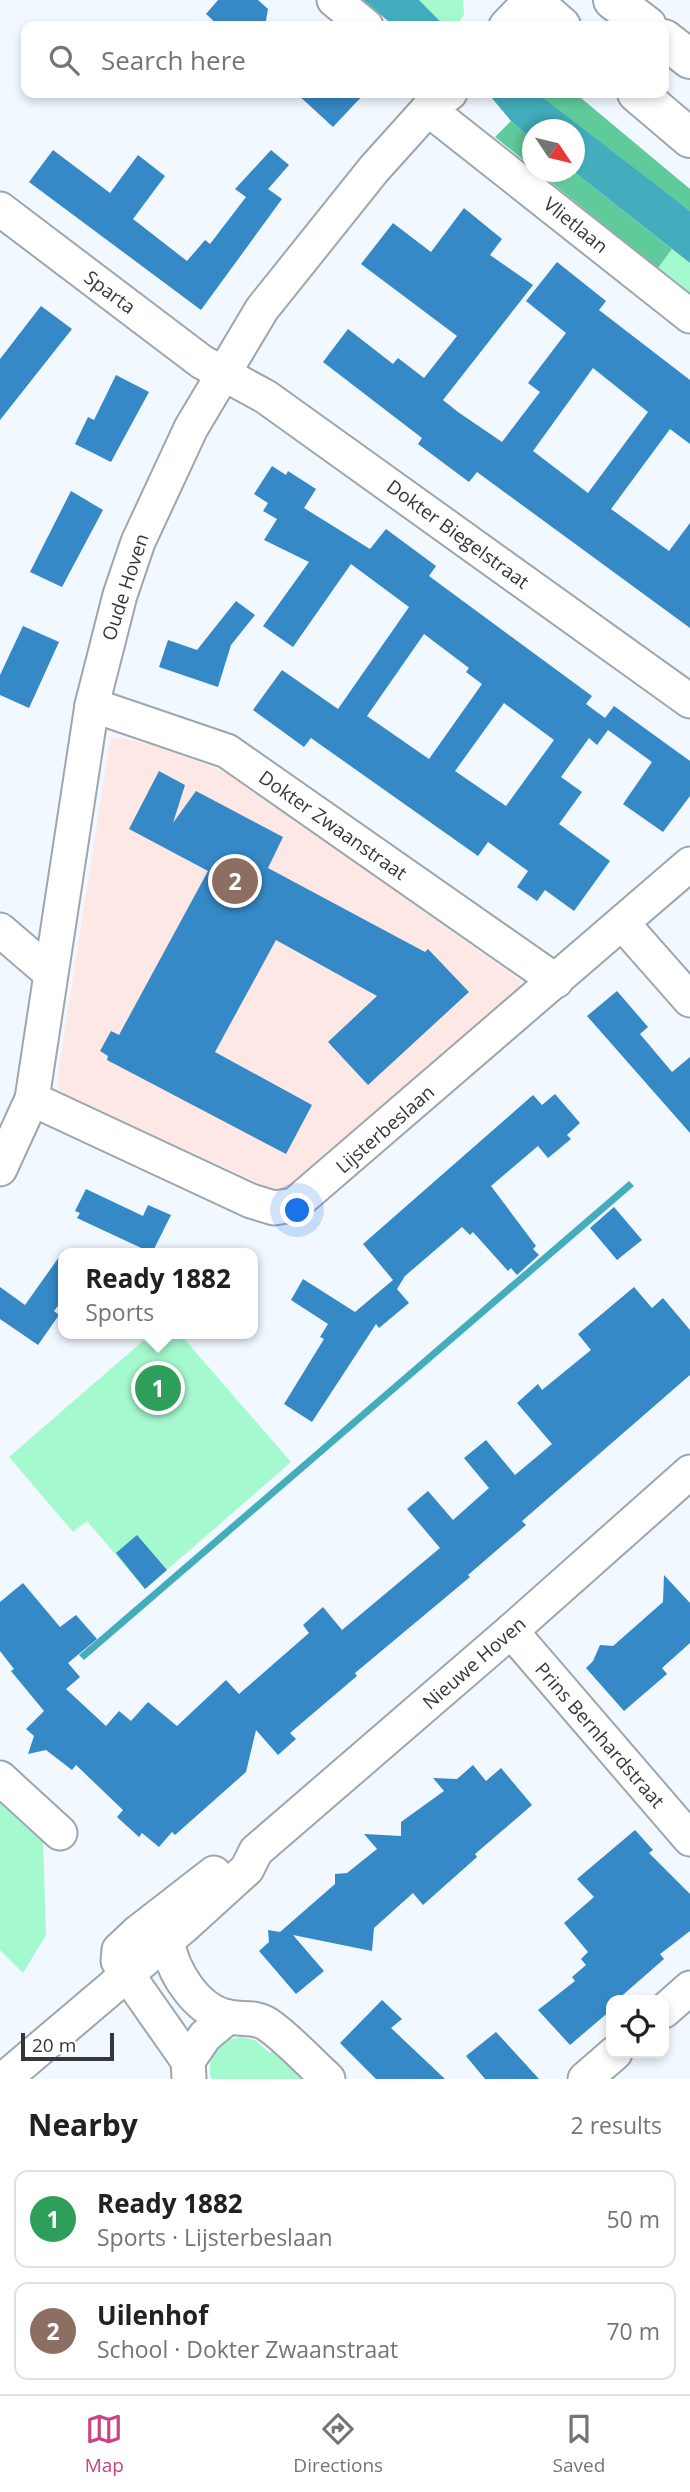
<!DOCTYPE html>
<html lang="en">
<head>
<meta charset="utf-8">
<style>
  body { margin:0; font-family:"Open Sans",sans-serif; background:#f6f6f6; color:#202124 }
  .controls { position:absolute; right:21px; bottom:21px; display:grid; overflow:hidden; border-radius:14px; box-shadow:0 4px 10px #0003 }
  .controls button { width:63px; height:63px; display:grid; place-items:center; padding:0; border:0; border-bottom:2px solid #e0e0e0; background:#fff; color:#202124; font:35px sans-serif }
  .compass { position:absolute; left:522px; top:119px; width:63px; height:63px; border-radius:50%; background:#fff; box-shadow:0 4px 10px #0003; rotate:125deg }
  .scale { position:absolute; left:21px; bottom:18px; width:93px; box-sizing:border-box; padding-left:7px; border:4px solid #35383b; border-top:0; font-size:19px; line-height:24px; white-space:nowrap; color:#35383b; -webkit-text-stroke:5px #fff; paint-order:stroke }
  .you { position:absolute; left:298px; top:1211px; width:24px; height:24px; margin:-18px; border:5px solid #fff; border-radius:50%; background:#1a73e8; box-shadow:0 0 0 10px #1a73e833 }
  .badge { display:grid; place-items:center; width:46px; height:46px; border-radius:50%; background:#c94385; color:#fff; font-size:23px; font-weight:700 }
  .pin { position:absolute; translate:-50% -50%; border:4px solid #fff; box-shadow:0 2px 7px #0006 }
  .popup { position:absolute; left:58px; top:1248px; width:200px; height:91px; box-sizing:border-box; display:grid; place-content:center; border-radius:14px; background:#fff; filter:drop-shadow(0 2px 5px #0005); font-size:23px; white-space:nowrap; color:#757577 }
  .popup b { font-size:26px; color:#202124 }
  .popup::after { content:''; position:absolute; left:50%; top:100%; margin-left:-14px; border:14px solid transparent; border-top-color:#fff }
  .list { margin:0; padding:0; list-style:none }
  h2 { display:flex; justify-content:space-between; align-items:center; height:91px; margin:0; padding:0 28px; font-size:30px }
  h2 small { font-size:23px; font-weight:400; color:#757577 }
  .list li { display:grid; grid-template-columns:46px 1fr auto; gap:21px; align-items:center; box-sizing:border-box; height:98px; margin:0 14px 14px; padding:0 14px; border:2px solid #e0e0e0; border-radius:14px }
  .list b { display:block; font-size:26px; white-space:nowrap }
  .list p { margin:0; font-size:23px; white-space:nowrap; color:#757577 }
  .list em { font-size:23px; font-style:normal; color:#757577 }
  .icon { flex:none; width:38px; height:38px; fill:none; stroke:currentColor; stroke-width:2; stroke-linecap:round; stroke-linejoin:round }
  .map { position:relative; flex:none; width:690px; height:2079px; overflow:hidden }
  .search { position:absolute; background:#fff; box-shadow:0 4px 10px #0003; left:21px; right:21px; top:21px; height:77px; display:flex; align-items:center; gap:18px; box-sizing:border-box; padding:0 24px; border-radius:14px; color:#757577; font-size:26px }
  .sheet { height:315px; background:#fff }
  nav { display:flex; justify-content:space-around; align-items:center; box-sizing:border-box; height:98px; border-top:2px solid #e0e0e0; background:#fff; font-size:19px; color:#757577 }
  nav a { display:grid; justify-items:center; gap:4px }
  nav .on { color:#c94385 }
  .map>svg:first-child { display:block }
  .education { fill:#fde8e6 }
  .green { fill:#a5f9cf }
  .forest { fill:#60cb9a }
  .water { fill:#43adbd }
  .building { fill:#3489c6; fill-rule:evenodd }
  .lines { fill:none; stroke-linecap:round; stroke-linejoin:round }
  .minor-casing { stroke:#9ea6ad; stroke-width:37 }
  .major-casing { stroke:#9ea6ad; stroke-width:42 }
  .minor { stroke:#fff; stroke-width:33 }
  .major { stroke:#fff; stroke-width:38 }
  .labels { text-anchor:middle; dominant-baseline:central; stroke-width:5; stroke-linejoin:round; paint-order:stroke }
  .street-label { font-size:19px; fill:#35383b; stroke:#fff }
</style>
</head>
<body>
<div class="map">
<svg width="690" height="2079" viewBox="0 0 690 2079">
  <rect width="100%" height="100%" fill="#f1f8ff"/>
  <path class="education" d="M117,737L161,747L230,774L521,981L517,992L296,1186L282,1192L272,1189L67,1096L60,1090L58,1078L60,1060L110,740Z"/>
  <g class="green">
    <path d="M419,0H463L464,15L456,26L451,22L446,26Z"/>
    <path d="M672,249L690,263V293L658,268Z"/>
    <path d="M151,1334H180L291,1462L145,1589L87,1521L73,1532L9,1457Z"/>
    <path d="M0,1796L43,1838L46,1935L23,1973L0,1950Z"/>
    <path d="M241,2037L255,2040L270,2053L274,2049L305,2079H211C206,2057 218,2039 241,2037Z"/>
  </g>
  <g class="forest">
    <path d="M532,93H575L690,189V211Z"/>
    <path d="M511,121L532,139V167L495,137Z"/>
    <path d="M538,172H574L672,249L658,268Z"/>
  </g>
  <g class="water">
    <path d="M363,0H419L445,26H394Z"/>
    <path d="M495,93H532L547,101L690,211V263L574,172V130H532V139L511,121L491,97Z"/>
    <path d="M629,1181L634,1186L84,1660L79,1655Z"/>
  </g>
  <g class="building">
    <path d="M218,0H258L268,9L265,26H219L206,14Z"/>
    <path d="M296,93H365L333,127Z"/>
    <path d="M53,150L110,193L138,155L165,176L133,219L187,261L205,240L210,244L246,197L235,189L271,150L289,165L268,189L282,199L201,310L29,182Z"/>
    <path d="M464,208L502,239L490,255L533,285L443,400L458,412L502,442L540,392L528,383L566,333L526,301L557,262L606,301L599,310L690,380V444L670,429L611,509L669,551L690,523V628L477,472L469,482L418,444L422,438L323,362L348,329L393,364L398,358L424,378L457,336L361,264L393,223L431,252ZM593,368L648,412L588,493L533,451Z"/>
    <path d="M41,306L72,329L0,420V359Z"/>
    <path d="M116,375L149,392L111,462L75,444L88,417L94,420Z"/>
    <path d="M272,466L286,475L288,471L316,489L304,508L370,549L386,529L436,566L429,576L592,696L586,704L605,718L614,706L690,761V796L663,832L623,804L652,762L608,730L597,745L589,738L561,777L582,792L559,824L610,861L574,911L545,890L537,901L517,887L528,871L488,842L478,856L311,738L304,747L253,710L282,670L338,709L409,607L351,564L293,647L263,626L309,562L264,540L277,519L263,511L268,503L254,494ZM424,634L469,668L466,672L482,684L429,759L367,716ZM504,703L554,740L506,806L455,771Z"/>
    <path d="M71,491L103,510L62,587L30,572Z"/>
    <path d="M236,601L255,615L231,645L218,687L159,667L168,640L197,650Z"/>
    <path d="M23,626L59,642L29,708L0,695V675Z"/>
    <path d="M159,771L185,785L173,823L196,791L283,837L268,868L425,952L428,949L469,992L368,1085L328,1042L377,996L276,940L215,1052L312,1105L286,1154L107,1060L108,1056L100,1051L111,1031L119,1035L208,871L129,829Z"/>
    <path d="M617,991L648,1027L640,1034L672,1072L690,1057V1133L587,1016Z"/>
    <path d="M555,1094L580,1123L567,1135L571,1139L548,1158L538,1146L491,1186L536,1246L533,1249L539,1255L517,1275L511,1268L508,1271L473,1232L470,1235L462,1227L405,1276L397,1289L409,1303L379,1328L376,1324L312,1422L284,1404L324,1339L320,1337L328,1324L291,1300L303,1279L355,1312L393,1280L363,1244L533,1095L542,1105Z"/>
    <path d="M86,1189L143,1216L148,1205L171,1215L152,1253L77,1218L80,1213L75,1211Z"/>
    <path d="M614,1207L642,1240L617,1260L590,1228Z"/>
    <path d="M64,1250V1298L54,1311L59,1315L38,1345L0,1319V1287L25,1305Z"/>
    <path d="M634,1287L652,1308L663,1298L690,1330V1375L522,1521L526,1525L468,1575L470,1577L355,1673L357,1676L290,1733L296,1739L278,1755L256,1730L246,1772L175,1835L172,1832L159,1847L142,1833L139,1837L117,1817L123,1810L76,1765L72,1770L46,1750L28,1754L34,1736L26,1729L44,1711L11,1671L14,1669L0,1651V1602L23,1583L60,1627L76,1615L97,1639L68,1663L80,1677L66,1689L106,1726L119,1711L131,1721L148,1702L177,1726L226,1680L239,1694L309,1633L303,1625L323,1607L342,1630L440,1548L407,1509L428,1491L453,1520L489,1488L464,1458L486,1440L515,1475L552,1444L517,1403L538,1384L542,1390L591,1350L578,1334Z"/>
    <path d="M137,1535L167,1570L145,1589L116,1553Z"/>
    <path d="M664,1575L690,1603V1643L662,1668L667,1674L624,1711L586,1668L593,1661L600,1645L613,1646L663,1602Z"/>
    <path d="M473,1765L486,1781L501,1768L532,1805L475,1854L477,1857L423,1905L413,1893L374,1928L372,1951L293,1935L324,1971L296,1994L259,1951L269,1942L268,1930L280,1932L335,1884V1874L347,1873L377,1849L364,1834L401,1836V1822L444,1791L433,1778L457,1779Z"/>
    <path d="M635,1830L653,1850L649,1853L690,1894V1931L660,1954L664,1959L617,2000H611V2010L570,2045L538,2010L575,1981L572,1977L586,1965L581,1959L588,1952L564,1923L594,1897L577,1879Z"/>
    <path d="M382,2000L402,2019L391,2028L445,2079H376L340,2043Z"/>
    <path d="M496,2032L539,2079H485L466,2056Z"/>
  </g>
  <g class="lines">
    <defs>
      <g id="minor">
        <path d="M334,0L366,26"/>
        <path d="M506,26L531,0"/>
        <path d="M428,109L690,316"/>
        <path d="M0,209L202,362L266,397L690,701"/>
        <path d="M92,705L227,751L556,981"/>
        <path d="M623,924L690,1000"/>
        <path d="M0,930L49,972"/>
        <path d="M32,1099L251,1201L274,1208L294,1205L690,864"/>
        <path d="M0,1169L32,1099L92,705L120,595L138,542L191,428L262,309L374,169L428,109L450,93"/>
        <path d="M511,1631L690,1839"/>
        <path d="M0,1778L60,1833"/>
        <path d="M167,1940C172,1971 196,2011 229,2017C242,2020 255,2016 267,2024C289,2039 308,2061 328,2079"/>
        <path d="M664,2011L690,1988"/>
        <path d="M188,2061L205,2036L228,2017"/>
        <path d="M4,2079L182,1928L247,1869L256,1851L511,1631L690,1472"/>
        <path d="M189,2079L188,2061L127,1974L118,1961L119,1950L138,1932L214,1873"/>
        <path d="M585,2079L615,2053"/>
      </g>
      <g id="major">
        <path d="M531,0L561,26"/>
        <path d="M613,0L647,26"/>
        <path d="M664,39L690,59"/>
        <path d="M637,93L690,138"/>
      </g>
    </defs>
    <use href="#minor" class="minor-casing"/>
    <use href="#major" class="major-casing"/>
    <use href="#minor" class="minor"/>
    <use href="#major" class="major"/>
  </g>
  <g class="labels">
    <g class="street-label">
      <text transform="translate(576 225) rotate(39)">Vlietlaan</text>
      <text transform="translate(110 292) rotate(37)">Sparta</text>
      <text transform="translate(458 534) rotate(36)">Dokter Biegelstraat</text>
      <text transform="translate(125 587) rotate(-72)">Oude Hoven</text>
      <text transform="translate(333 825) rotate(35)">Dokter Zwaanstraat</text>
      <text transform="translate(385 1129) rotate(-41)">Lijsterbeslaan</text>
      <text transform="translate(474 1663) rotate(-41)">Nieuwe Hoven</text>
      <text transform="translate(600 1735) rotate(49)">Prins Bernhardstraat</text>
    </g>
  </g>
</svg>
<div class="controls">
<button><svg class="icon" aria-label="locate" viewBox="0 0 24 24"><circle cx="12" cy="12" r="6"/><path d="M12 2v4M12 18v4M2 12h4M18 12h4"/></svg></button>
</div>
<svg class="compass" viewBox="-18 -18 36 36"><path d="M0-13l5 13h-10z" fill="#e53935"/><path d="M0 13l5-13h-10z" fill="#757577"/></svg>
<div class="scale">20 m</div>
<div class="you"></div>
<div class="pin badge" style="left:158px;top:1388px;background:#2e9e5b">1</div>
<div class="popup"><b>Ready 1882</b>Sports</div>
<div class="pin badge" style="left:235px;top:881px;background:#8d6e63">2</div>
<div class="search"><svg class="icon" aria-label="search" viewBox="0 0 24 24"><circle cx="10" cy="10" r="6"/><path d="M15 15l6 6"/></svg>Search here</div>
</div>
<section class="sheet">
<h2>Nearby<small>2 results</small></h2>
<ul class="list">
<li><span class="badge" style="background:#2e9e5b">1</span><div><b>Ready 1882</b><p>Sports · Lijsterbeslaan</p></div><em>50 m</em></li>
<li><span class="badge" style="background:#8d6e63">2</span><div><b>Uilenhof</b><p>School · Dokter Zwaanstraat</p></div><em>70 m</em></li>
</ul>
</section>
<nav>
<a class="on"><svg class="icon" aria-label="map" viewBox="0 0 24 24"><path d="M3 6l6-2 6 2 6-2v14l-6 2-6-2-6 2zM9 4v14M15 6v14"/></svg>Map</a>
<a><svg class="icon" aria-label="directions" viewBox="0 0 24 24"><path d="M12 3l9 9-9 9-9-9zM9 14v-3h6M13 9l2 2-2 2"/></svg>Directions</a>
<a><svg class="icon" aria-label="saved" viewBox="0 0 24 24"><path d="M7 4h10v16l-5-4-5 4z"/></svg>Saved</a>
</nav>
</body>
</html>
